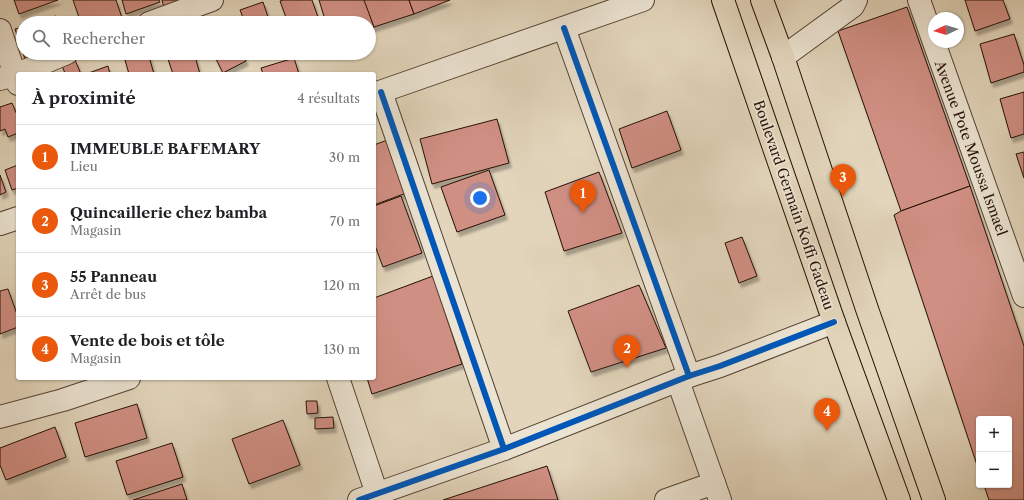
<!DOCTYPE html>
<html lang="fr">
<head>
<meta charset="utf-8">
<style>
  body { margin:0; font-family:"Libre Caslon Text",serif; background:#f6f6f6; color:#202124 }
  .controls { position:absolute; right:12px; bottom:12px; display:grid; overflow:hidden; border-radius:4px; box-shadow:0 1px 3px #0004 }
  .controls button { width:36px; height:36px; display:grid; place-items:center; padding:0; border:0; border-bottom:1px solid #e0e0e0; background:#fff; color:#202124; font:20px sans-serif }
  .compass { position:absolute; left:928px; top:12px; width:36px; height:36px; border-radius:50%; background:#fff; box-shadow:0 1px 3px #0004; rotate:266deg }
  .you { position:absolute; left:480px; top:198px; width:14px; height:14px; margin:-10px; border:3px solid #fff; border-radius:50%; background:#1a73e8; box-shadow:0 0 0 6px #1a73e833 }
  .badge { display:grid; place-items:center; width:26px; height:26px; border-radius:50%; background:#ea580c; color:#fff; font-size:13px; font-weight:700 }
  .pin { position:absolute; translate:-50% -33px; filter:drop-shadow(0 1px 2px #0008) }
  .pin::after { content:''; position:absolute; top:21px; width:14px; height:12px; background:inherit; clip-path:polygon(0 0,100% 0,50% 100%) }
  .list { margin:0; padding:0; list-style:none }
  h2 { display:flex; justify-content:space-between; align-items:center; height:52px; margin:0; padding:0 16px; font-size:17px }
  h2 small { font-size:13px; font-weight:400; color:#757577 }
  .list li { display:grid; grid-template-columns:26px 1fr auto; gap:12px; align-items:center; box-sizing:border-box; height:64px; padding:0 16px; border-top:1px solid #e0e0e0 }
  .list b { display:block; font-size:15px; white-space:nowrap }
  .list p { margin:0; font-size:13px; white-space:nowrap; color:#757577 }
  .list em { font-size:13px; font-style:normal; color:#757577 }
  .icon { flex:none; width:22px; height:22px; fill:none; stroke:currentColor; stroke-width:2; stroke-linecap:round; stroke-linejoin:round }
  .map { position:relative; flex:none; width:1024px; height:500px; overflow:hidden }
  .search { position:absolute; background:#fff; box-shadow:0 1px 3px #0004; left:16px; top:16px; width:360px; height:44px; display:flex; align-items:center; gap:10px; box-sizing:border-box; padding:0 14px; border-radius:22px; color:#757577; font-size:15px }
  .panel { position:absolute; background:#fff; box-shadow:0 1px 3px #0004; left:16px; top:72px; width:360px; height:308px; border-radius:4px }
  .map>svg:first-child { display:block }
  .building { fill:#d08f83; stroke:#251006; filter:url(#shadow) }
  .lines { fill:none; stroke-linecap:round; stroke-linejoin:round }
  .minor-casing { stroke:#544133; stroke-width:24 }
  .major-casing { stroke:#251006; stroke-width:24 }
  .minor { stroke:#ece4d3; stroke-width:22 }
  .major { stroke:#e2d5bb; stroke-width:22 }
  .cycleway-casing { stroke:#ece4d3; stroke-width:8 }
  .cycleway { stroke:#0057b8; stroke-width:6 }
  .labels { text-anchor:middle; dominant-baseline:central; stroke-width:3.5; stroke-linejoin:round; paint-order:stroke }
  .street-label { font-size:14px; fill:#251006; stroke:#ece4d3 }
</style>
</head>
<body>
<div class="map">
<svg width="1024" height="500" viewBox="0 0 1024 500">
  <defs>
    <filter id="shadow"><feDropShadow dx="2.5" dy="4.5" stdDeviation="1" flood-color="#0004"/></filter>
  </defs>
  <rect width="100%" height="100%" fill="#e2d5bb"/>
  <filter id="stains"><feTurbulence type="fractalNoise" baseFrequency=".005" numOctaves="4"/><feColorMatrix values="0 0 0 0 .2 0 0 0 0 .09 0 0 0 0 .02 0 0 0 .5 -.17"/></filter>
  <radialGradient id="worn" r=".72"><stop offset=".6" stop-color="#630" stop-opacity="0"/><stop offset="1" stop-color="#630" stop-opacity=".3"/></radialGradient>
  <g class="building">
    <path d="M14,0H58L19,14Z"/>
    <path d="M73,0H116L122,18L108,23H81Z"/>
    <path d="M122,0H159L160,2L126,14Z"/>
    <path d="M162,0H188L164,8Z"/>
    <path d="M283,0H312L320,23H288L280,1Z"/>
    <path d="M319,0H365L374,27L369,29V23H326Z"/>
    <path d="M364,0H409L414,14L374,27Z"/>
    <path d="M409,0H450L414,14Z"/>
    <path d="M965,0H1003L1010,19L975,31Z"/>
    <path d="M263,2L270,23H245L240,10Z"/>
    <path d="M907,7L970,186L901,211L838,31Z"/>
    <path d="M56,16L58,23H34Z"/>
    <path d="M224,19L225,23H212Z"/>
    <path d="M23,27V53H45L25,59L15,29Z"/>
    <path d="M1014,34L1024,65V72L991,83L980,44Z"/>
    <path d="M123,53H148L154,74H129Z"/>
    <path d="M166,53H194L200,74H173Z"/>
    <path d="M213,53H242L246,61L223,73Z"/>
    <path d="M294,58L299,74H263L261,68Z"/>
    <path d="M75,60L81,74H61L65,73L62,66Z"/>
    <path d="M108,66L110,74H86Z"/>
    <path d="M1024,92V134L1011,138L1000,99Z"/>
    <path d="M12,103L18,117V133L8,137L5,129L0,131V107Z"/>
    <path d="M667,111L681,150L632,168L619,129Z"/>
    <path d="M497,119L509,163L432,184L420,139Z"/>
    <path d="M390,139L409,192L374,205V145Z"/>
    <path d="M1024,152V178L1016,154Z"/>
    <path d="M18,165V188L12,190L5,170Z"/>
    <path d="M489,170L505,215L457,232L441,187Z"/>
    <path d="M599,172L622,233L564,251L545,192Z"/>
    <path d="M0,175L6,192L0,195Z"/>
    <path d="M970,186L1024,346V500H989L984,485H1009V419H979V471L894,215L901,211Z"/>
    <path d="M401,196L422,253L383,267L374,243V206Z"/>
    <path d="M742,237L757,276L739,283L725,243Z"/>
    <path d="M433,276L462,364L372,394L367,378H374V298Z"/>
    <path d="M639,285L666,348L591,372L568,311Z"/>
    <path d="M8,289L18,317V327L0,334V291Z"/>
    <path d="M306,401H317L318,413L307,414Z"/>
    <path d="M137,404L147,438L85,457L75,423Z"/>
    <path d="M333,417L334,428L315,429V418Z"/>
    <path d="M283,420L300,465L249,484L232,439Z"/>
    <path d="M55,427L66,457L6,480L0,465V448Z"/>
    <path d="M172,443L183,477L127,495L116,461Z"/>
    <path d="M547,466L558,500H443Z"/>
    <path d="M182,484L187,500H133Z"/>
  </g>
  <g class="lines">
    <defs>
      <g id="minor">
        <path d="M919,0L1024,296"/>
        <path d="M149,23L212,0"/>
        <path d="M564,28L689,376"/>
        <path d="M0,30L18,84"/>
        <path d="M783,57L853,6L856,0"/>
        <path d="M0,79L15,75L67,53"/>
        <path d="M381,92L504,449"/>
        <path d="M374,94L643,0"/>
        <path d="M0,224L18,218"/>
        <path d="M338,378L377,494"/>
        <path d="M678,381L720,500"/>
        <path d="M0,417L63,400L129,378"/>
        <path d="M359,500L504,449L689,376L720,366L834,322"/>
        <path d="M666,500L714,483"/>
      </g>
      <g id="major">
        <path d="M723,0L834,322L899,500"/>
        <path d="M762,0L783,57L867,309L934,500"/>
      </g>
    </defs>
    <use href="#minor" class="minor-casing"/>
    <use href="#major" class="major-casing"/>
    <use href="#minor" class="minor"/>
    <use href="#major" class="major"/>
    <defs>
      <g id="cycleway">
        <path d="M564,28L689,376"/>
        <path d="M381,92L504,449"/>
        <path d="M359,500L504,449L689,376L720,366L834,322"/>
      </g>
    </defs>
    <use href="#cycleway" class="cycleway-casing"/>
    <use href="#cycleway" class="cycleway"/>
  </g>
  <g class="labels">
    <g class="street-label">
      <text transform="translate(971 148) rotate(70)">Avenue Pote Moussa Ismael</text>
      <text transform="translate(794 205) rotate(71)">Boulevard Germain Koffi Gadeau</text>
    </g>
  </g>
  <rect width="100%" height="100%" filter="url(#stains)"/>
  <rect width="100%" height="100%" fill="url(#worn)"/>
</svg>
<div class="controls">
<button>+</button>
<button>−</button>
</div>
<svg class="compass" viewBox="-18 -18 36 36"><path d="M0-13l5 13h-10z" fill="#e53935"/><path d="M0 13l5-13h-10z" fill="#757577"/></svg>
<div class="you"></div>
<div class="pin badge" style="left:583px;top:213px">1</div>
<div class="pin badge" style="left:627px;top:368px">2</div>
<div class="pin badge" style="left:843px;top:197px">3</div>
<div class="pin badge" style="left:827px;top:431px">4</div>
<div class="search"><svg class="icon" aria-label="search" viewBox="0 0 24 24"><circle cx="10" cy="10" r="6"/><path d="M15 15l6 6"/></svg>Rechercher</div>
<section class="panel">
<h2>À proximité<small>4 résultats</small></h2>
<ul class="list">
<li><span class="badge">1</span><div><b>IMMEUBLE BAFEMARY</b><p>Lieu</p></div><em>30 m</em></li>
<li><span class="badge">2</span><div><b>Quincaillerie chez bamba</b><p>Magasin</p></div><em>70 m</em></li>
<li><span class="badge">3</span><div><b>55 Panneau</b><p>Arrêt de bus</p></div><em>120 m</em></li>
<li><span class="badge">4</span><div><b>Vente de bois et tôle</b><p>Magasin</p></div><em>130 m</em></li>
</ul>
</section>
</div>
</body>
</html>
